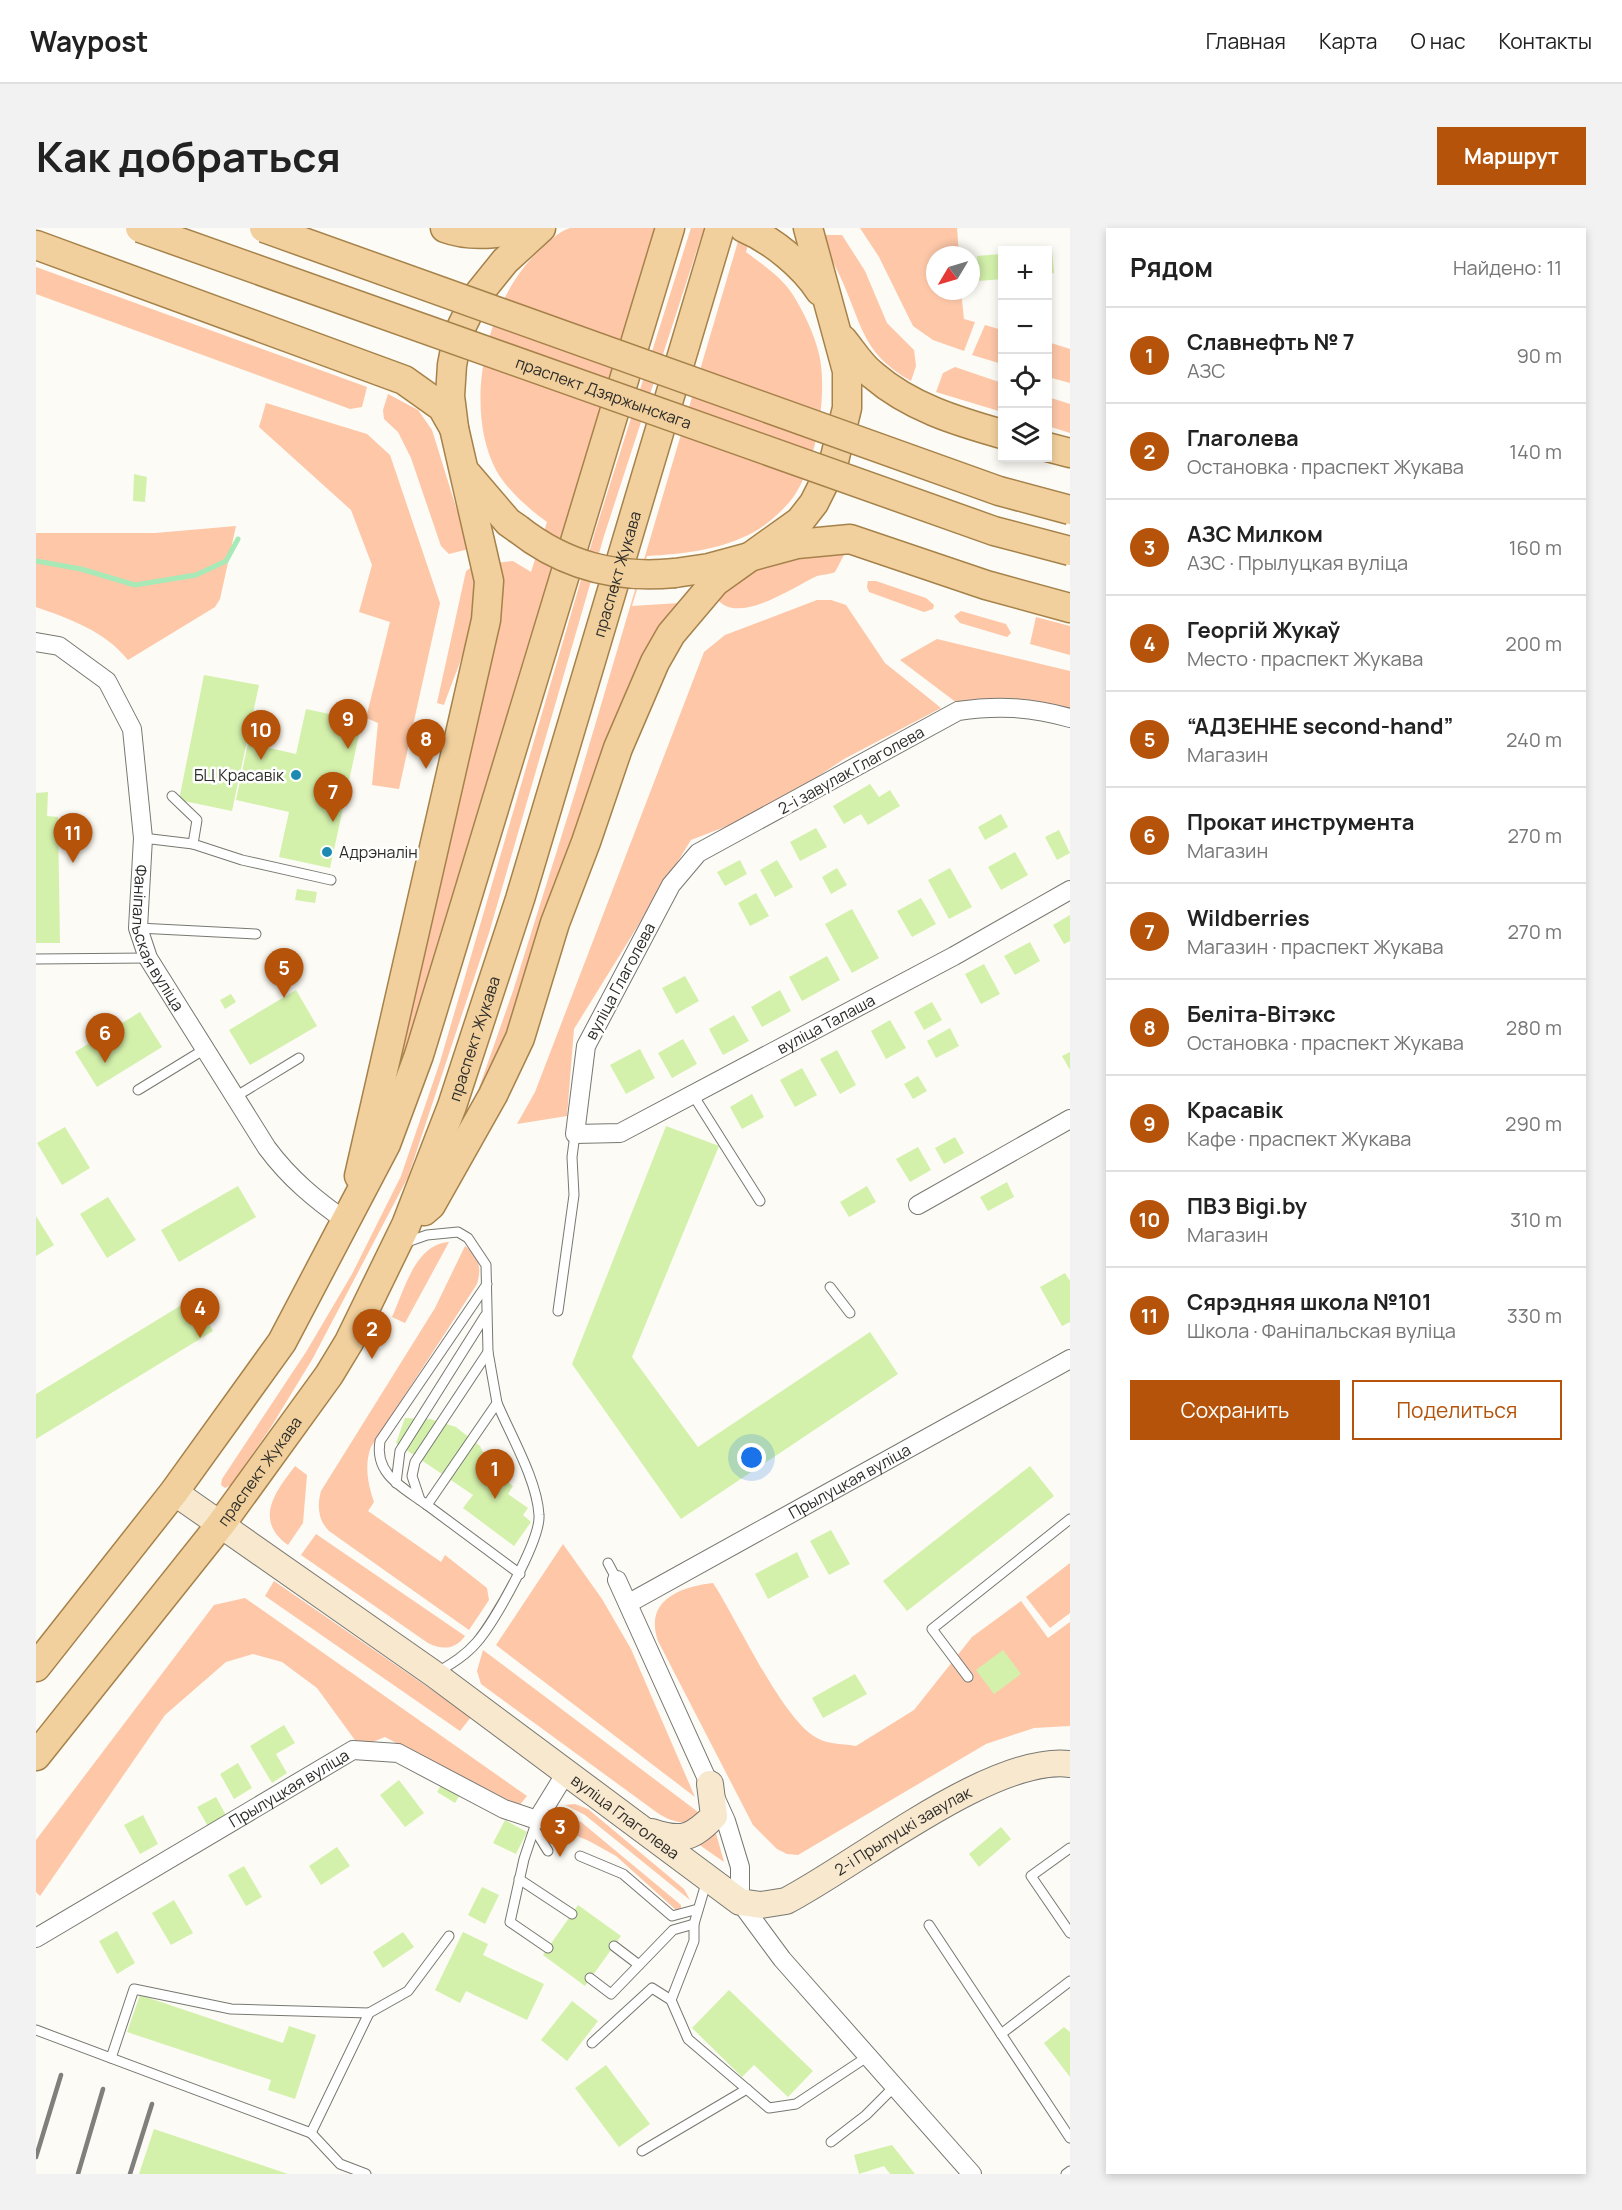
<!DOCTYPE html>
<html lang="ru">
<head>
<meta charset="utf-8">
<style>
  body { margin:0; font-family:Manrope,sans-serif; background:#f2f2f2; color:#222 }
  .controls { position:absolute; right:18px; top:18px; display:grid; overflow:hidden; border-radius:0px; box-shadow:0 3px 9px #0003 }
  .controls button { width:54px; height:54px; display:grid; place-items:center; padding:0; border:0; border-bottom:2px solid #e0e0e0; background:#fff; color:#222; font:30px sans-serif }
  .compass { position:absolute; left:890px; top:18px; width:54px; height:54px; border-radius:50%; background:#fff; box-shadow:0 3px 9px #0003; rotate:232deg }
  .you { position:absolute; left:716px; top:1230px; width:21px; height:21px; margin:-15px; border:4px solid #fff; border-radius:50%; background:#1a73e8; box-shadow:0 0 0 9px #1a73e833 }
  .badge { display:grid; place-items:center; width:39px; height:39px; border-radius:50%; background:#b45309; color:#fff; font-size:20px; font-weight:700 }
  .pin { position:absolute; translate:-50% -50px; filter:drop-shadow(0 2px 3px #0008) }
  .pin::after { content:''; position:absolute; top:32px; width:21px; height:18px; background:inherit; clip-path:polygon(0 0,100% 0,50% 100%) }
  .list { margin:0; padding:0; list-style:none }
  h2 { display:flex; justify-content:space-between; align-items:center; height:78px; margin:0; padding:0 24px; font-size:26px }
  h2 small { font-size:20px; font-weight:400; color:#767676 }
  .list li { display:grid; grid-template-columns:39px 1fr auto; gap:18px; align-items:center; box-sizing:border-box; height:96px; padding:0 24px; border-top:2px solid #e0e0e0 }
  .list b { display:block; font-size:22px; white-space:nowrap }
  .list p { margin:0; font-size:20px; white-space:nowrap; color:#767676 }
  .list em { font-size:20px; font-style:normal; color:#767676 }
  .actions { display:flex; gap:12px; padding:18px 24px }
  .actions a { flex:1; padding:14px 0; border:2px solid #b45309; border-radius:0px; text-align:center; font-size:21px; color:#b45309 }
  .actions .main { background:#b45309; color:#fff }
  .icon { flex:none; width:33px; height:33px; fill:none; stroke:currentColor; stroke-width:2; stroke-linecap:round; stroke-linejoin:round }
  .map { position:relative; flex:none; width:1034px; height:1946px; overflow:hidden; border-radius:0px }
  header { display:flex; align-items:center; gap:36px; box-sizing:border-box; height:84px; padding:0 30px; background:#fff; border-bottom:2px solid #e0e0e0 }
  header strong { font-size:28px }
  nav { display:flex; gap:33px; margin-inline-start:auto; font-size:21px }
  .intro { display:flex; align-items:center; justify-content:space-between; box-sizing:border-box; height:144px; padding:0 36px }
  h1 { margin:0; font-size:42px }
  .button { padding:15px 27px; border-radius:0px; background:#b45309; color:#fff; font-size:21px; font-weight:700 }
  main { display:flex; gap:36px; padding:0 36px }
  aside { flex:1; background:#fff; border-radius:0px; box-shadow:0 3px 9px #0003 }
  .map>svg:first-child { display:block }
  .green { fill:#fdc7a8 }
  .lines { fill:none; stroke-linecap:round; stroke-linejoin:round }
  .stream { stroke:#a7e9b7; stroke-width:5 }
  .building { fill:#d4f1ac }
  .lane-casing { stroke:#787872; stroke-width:11 }
  .street-casing { stroke:#787872; stroke-width:20 }
  .secondary-casing { stroke:#787872; stroke-width:28 }
  .primary-casing { stroke:#a6824a; stroke-width:31 }
  .lane { stroke:#fff; stroke-width:9 }
  .street { stroke:#fff; stroke-width:18 }
  .secondary { stroke:#f8e8ce; stroke-width:26 }
  .primary { stroke:#f1d09d; stroke-width:28 }
  .rail { stroke:#807f7c; stroke-width:4.5 }
  .primary-bridge-casing { stroke:#a6824a; stroke-width:31; stroke-linecap:butt }
  .primary-bridge { stroke:#f1d09d; stroke-width:28 }
  .poi-dot { fill:#1d8bb1; stroke:#fffffe; stroke-width:2 }
  .labels { text-anchor:middle; dominant-baseline:central; stroke-width:5; stroke-linejoin:round; paint-order:stroke }
  .street-label { font-size:16px; fill:#2c2c2a; stroke:#fffffe }
  .poi-label { font-size:16px; fill:#2c2c2a; stroke:#fffffe; text-anchor:end }
</style>
</head>
<body>
<header>
<strong>Waypost</strong>
<nav><a>Главная</a><a>Карта</a><a>О нас</a><a>Контакты</a></nav>
</header>
<div class="intro"><h1>Как добраться</h1><a class="button">Маршрут</a></div>
<main>
<div class="map">
<svg width="1034" height="1946" viewBox="0 0 1034 1946">
  <rect width="100%" height="100%" fill="#fcfbf5"/>
  <g class="green">
    <path d="M534,0H619L366,831L359,829L460,335L477,333L495,344L511,294C493,281 471,262 460,242C426,177 451,69 505,21C514,13 522,4 534,0Z"/>
    <path d="M655,0H668L568,308L453,705L372,949L277,1130L235,1199L195,1257L189,1260L185,1257L186,1251L270,1124L316,1046L365,948L404,834L559,304Z"/>
    <path d="M706,0H717L710,24C727,37 746,49 757,67C768,85 778,105 783,126C792,164 781,234 758,268C749,281 732,296 718,304C685,322 647,326 611,328L596,378L643,375L454,854L429,900L477,763L539,565Z"/>
    <path d="M824,0H921L923,27H899V63H925L928,91L939,94L928,123L897,112L877,98L843,29Z"/>
    <path d="M784,7H806L829,43L851,95L878,122L880,138L875,153C829,127 827,102 808,57C801,40 791,24 784,7Z"/>
    <path d="M0,39L331,159L326,179L314,181L0,66Z"/>
    <path d="M949,97L966,102V136L936,127Z"/>
    <path d="M1012,114L1034,121V155L1012,149Z"/>
    <path d="M919,139L966,155V184L900,164L907,145Z"/>
    <path d="M352,166L382,182L396,202L433,321L413,326L405,318L375,230L362,204L348,191L347,182Z"/>
    <path d="M1012,169L1034,176V205L1012,198Z"/>
    <path d="M230,175L331,206L354,227L404,375L363,561L336,557L342,495L330,490L354,394L323,384L336,337L315,282L223,199Z"/>
    <path d="M200,298L184,371L179,379L92,432C69,403 34,391 0,379V305H119Z"/>
    <path d="M772,323L809,325L799,344C793,347 787,346 781,348C757,359 699,400 680,369L726,339Z"/>
    <path d="M436,339C448,386 423,434 408,477L401,475L430,343Z"/>
    <path d="M832,353H840L890,370L898,377L897,381L888,384L833,364L831,359Z"/>
    <path d="M781,372H795L810,377L849,435L905,480L808,531L730,583L655,612L538,801L531,888L481,896L499,864L668,424L689,407Z"/>
    <path d="M925,383L970,396L975,405L971,409L924,395L918,388Z"/>
    <path d="M1000,389L1034,398V427L994,416Z"/>
    <path d="M901,411L1034,443V484L997,473L921,475L864,432Z"/>
    <path d="M413,1014L369,1095L356,1089C368,1063 379,1016 413,1014Z"/>
    <path d="M429,1018C443,1027 446,1040 441,1056L335,1219C328,1236 332,1257 338,1274L332,1283L405,1334L409,1327L451,1360L453,1372L433,1402L293,1303C282,1292 281,1278 285,1263L399,1080Z"/>
    <path d="M259,1238L271,1247L267,1295L252,1317C217,1292 240,1263 259,1238Z"/>
    <path d="M280,1306L429,1408C419,1422 406,1422 392,1415L265,1327Z"/>
    <path d="M527,1316L566,1371L595,1421L659,1569L460,1417Z"/>
    <path d="M1034,1335V1385L1014,1400L990,1369Z"/>
    <path d="M238,1353L435,1489L424,1503L229,1368Z"/>
    <path d="M677,1355C701,1391 748,1496 783,1511C793,1516 808,1516 820,1518L878,1482L936,1409L985,1373L1012,1410L1034,1394V1498L998,1500L950,1516L762,1627L751,1626L741,1621L717,1597L622,1413C608,1373 643,1359 677,1355Z"/>
    <path d="M209,1370L491,1568L482,1579L349,1509L324,1519L281,1460L246,1434L217,1426L190,1434L129,1487L4,1668L0,1664V1612L178,1377Z"/>
    <path d="M447,1422L666,1587C651,1599 639,1595 623,1586L445,1456L441,1443Z"/>
    <path d="M539,1576L552,1581L648,1661L654,1672L549,1587L529,1577Z"/>
    <path d="M523,1584L545,1594L645,1677V1680L640,1682L580,1628L553,1613L520,1599Z"/>
    <path d="M679,1602L688,1634L655,1611Z"/>
  </g>
  <g class="lines">
    <path class="stream" d="M0,333L45,341L99,357L160,347L190,333L202,311"/>
  </g>
  <g class="building">
    <path d="M1011,23H1016L1018,45L1011,46Z"/>
    <path d="M964,26L966,51L943,53L941,28Z"/>
    <path d="M98,246L111,249L109,274L97,273Z"/>
    <path d="M168,447L223,457L196,583L143,572Z"/>
    <path d="M270,481L326,493L294,640L243,629L253,584L200,572L212,515L260,526Z"/>
    <path d="M834,556L843,569L854,562L864,578L832,597L825,586L808,596L797,578Z"/>
    <path d="M12,564L11,588L22,589L24,715H0V565Z"/>
    <path d="M965,586L972,599L949,612L942,599Z"/>
    <path d="M780,600L791,619L764,633L754,614Z"/>
    <path d="M1023,602L1034,625L1021,632L1009,609Z"/>
    <path d="M979,624L992,647L965,662L952,639Z"/>
    <path d="M704,632L711,646L689,658L681,644Z"/>
    <path d="M741,632L757,659L739,669L724,642Z"/>
    <path d="M801,640L811,657L795,666L786,649Z"/>
    <path d="M914,640L936,679L913,691L892,652Z"/>
    <path d="M261,661L281,664L279,675L259,672Z"/>
    <path d="M720,665L733,688L714,698L702,675Z"/>
    <path d="M885,670L900,696L876,709L861,683Z"/>
    <path d="M816,681L843,730L816,745L789,696Z"/>
    <path d="M1034,687V713L1028,716L1017,697Z"/>
    <path d="M994,714L1004,733L979,747L968,728Z"/>
    <path d="M791,728L804,752L766,773L753,749Z"/>
    <path d="M948,736L964,766L945,776L929,746Z"/>
    <path d="M649,748L663,773L640,786L626,760Z"/>
    <path d="M260,762L281,798L214,837L193,802Z"/>
    <path d="M744,762L755,783L726,799L715,779Z"/>
    <path d="M195,766L200,774L189,781L184,772Z"/>
    <path d="M896,774L906,792L888,802L878,784Z"/>
    <path d="M104,784L126,819L61,859L39,824Z"/>
    <path d="M698,787L713,813L687,827L673,801Z"/>
    <path d="M854,792L870,820L850,831L835,803Z"/>
    <path d="M914,800L923,818L900,830L891,813Z"/>
    <path d="M647,811L661,836L636,850L622,825Z"/>
    <path d="M604,821L619,850L590,866L574,837Z"/>
    <path d="M801,822L820,857L804,866L784,831Z"/>
    <path d="M1034,824V842L1026,828Z"/>
    <path d="M766,840L781,867L759,879L744,852Z"/>
    <path d="M882,848L891,863L877,871L868,856Z"/>
    <path d="M716,866L728,889L706,901L694,879Z"/>
    <path d="M630,898L683,918L596,1129L662,1219L834,1104L862,1146L645,1291L536,1136Z"/>
    <path d="M29,899L54,940L26,957L1,915Z"/>
    <path d="M919,909L928,925L908,936L899,920Z"/>
    <path d="M882,919L895,942L874,954L860,931Z"/>
    <path d="M971,954L978,969L952,983L944,969Z"/>
    <path d="M202,958L220,989L143,1034L125,1002Z"/>
    <path d="M831,958L840,974L813,989L804,974Z"/>
    <path d="M72,969L100,1012L71,1030L44,986Z"/>
    <path d="M0,988L18,1017L0,1028Z"/>
    <path d="M1029,1045L1034,1053V1094L1026,1098L1004,1059Z"/>
    <path d="M157,1070L177,1103L0,1211V1166Z"/>
    <path d="M369,1190L394,1191L420,1199L444,1218L455,1242L477,1258L472,1266L492,1280L487,1287L495,1294L478,1318L427,1280L437,1267L360,1215Z"/>
    <path d="M994,1238L1018,1268L871,1383L847,1353Z"/>
    <path d="M795,1302L814,1336L793,1347L774,1313Z"/>
    <path d="M761,1324L773,1349L732,1371L719,1346Z"/>
    <path d="M967,1422L985,1446L958,1466L940,1442Z"/>
    <path d="M819,1446L831,1466L787,1490L776,1470Z"/>
    <path d="M248,1497L259,1515L240,1526L251,1545L236,1555L214,1518Z"/>
    <path d="M202,1535L216,1560L198,1571L184,1546Z"/>
    <path d="M363,1552L388,1585L369,1599L344,1567Z"/>
    <path d="M407,1554L425,1565L419,1575L401,1564Z"/>
    <path d="M180,1569L191,1589L173,1600L161,1579Z"/>
    <path d="M107,1587L122,1616L104,1626L88,1597Z"/>
    <path d="M469,1592L491,1604L480,1626L457,1615Z"/>
    <path d="M965,1599L975,1611L943,1639L933,1626Z"/>
    <path d="M301,1619L314,1638L285,1657L273,1638Z"/>
    <path d="M208,1638L226,1669L210,1678L192,1647Z"/>
    <path d="M446,1659L463,1667L449,1696L432,1687Z"/>
    <path d="M138,1672L157,1705L135,1717L116,1685Z"/>
    <path d="M542,1677L585,1708L549,1758L507,1727Z"/>
    <path d="M81,1703L99,1735L81,1746L63,1713Z"/>
    <path d="M367,1704L378,1719L347,1740L337,1724Z"/>
    <path d="M427,1704L452,1716L447,1727L508,1756L491,1792L430,1763L424,1775L399,1762Z"/>
    <path d="M693,1762L777,1843L752,1869L718,1837L706,1849L656,1800Z"/>
    <path d="M104,1767L247,1815L253,1798L280,1807L259,1871L232,1862L235,1852L91,1804Z"/>
    <path d="M536,1773L562,1793L531,1833L505,1812Z"/>
    <path d="M1028,1799L1034,1804V1849L1008,1815Z"/>
    <path d="M570,1837L614,1896L583,1919L539,1860Z"/>
    <path d="M118,1901L252,1946H103Z"/>
    <path d="M856,1917L879,1946H854L848,1938L823,1946L818,1927Z"/>
  </g>
  <g class="lines">
    <defs>
      <g id="lane">
        <path d="M136,568L161,592L157,616"/>
        <path d="M107,610L157,616L206,632L295,652"/>
        <path d="M102,700L220,706"/>
        <path d="M0,731L112,730"/>
        <path d="M102,862L169,821"/>
        <path d="M657,867L724,973"/>
        <path d="M199,869L263,830"/>
        <path d="M368,1015L391,1007L422,1004L432,1010L450,1037L452,1124L461,1175L391,1277L484,1346"/>
        <path d="M794,1059L814,1085"/>
        <path d="M522,1083L538,967L536,929L539,906"/>
        <path d="M360,1255L364,1223L449,1088"/>
        <path d="M384,1272L376,1248L379,1234L452,1124"/>
        <path d="M391,1277C368,1260 338,1247 344,1213L451,1056"/>
        <path d="M572,1335L581,1352"/>
        <path d="M400,1445C415,1436 429,1428 441,1414C458,1394 505,1312 503,1287C501,1252 475,1208 461,1175"/>
        <path d="M932,1449L896,1401L1034,1291"/>
        <path d="M501,1592L488,1631L474,1694L512,1720"/>
        <path d="M499,1602L512,1623"/>
        <path d="M1034,1620L995,1648L1034,1705"/>
        <path d="M544,1628L587,1646L636,1688L662,1681"/>
        <path d="M483,1651L536,1686"/>
        <path d="M671,1652L658,1696V1713L635,1772L652,1811L733,1880L760,1876L834,1827"/>
        <path d="M893,1697L1034,1910"/>
        <path d="M578,1718L603,1737"/>
        <path d="M554,1750L575,1766L637,1702L658,1696"/>
        <path d="M0,1802L275,1905L333,1785L372,1763L413,1708"/>
        <path d="M965,1806L1034,1753"/>
        <path d="M556,1815L616,1760L635,1772"/>
        <path d="M75,1830L98,1761L195,1781L333,1785"/>
        <path d="M275,1905L304,1936L330,1946"/>
        <path d="M795,1914L830,1887L860,1857"/>
        <path d="M606,1923L711,1861"/>
        <path d="M1030,1946L1034,1943"/>
      </g>
      <g id="street">
        <path id="s1" d="M0,414L23,418L71,453L96,501L107,610L102,700L112,730L231,920C254,951 280,972 311,994"/>
        <path id="s2" d="M1034,490C995,479 962,477 922,483L662,625L635,657L550,818L539,906L584,905L918,728L1034,662"/>
        <path d="M882,977L1034,891"/>
        <path d="M581,1352L690,1593L704,1639V1674L746,1731L936,1946"/>
        <path id="s3" d="M593,1375L1034,1131"/>
        <path id="s4" d="M0,1710L317,1522L362,1525L468,1581L501,1592L531,1543"/>
      </g>
      <g id="secondary">
        <path id="s5" d="M138,1264L398,1446L704,1674L725,1677L750,1673C820,1637 957,1526 1034,1536"/>
        <path d="M616,1604C646,1614 656,1610 678,1588L674,1556"/>
      </g>
      <g id="primary">
        <path d="M409,0C436,10 464,5 493,0"/>
        <path d="M708,0C736,12 767,37 784,63"/>
        <path d="M0,17L368,152L406,179L418,200"/>
        <path d="M807,112C816,123 825,138 837,147C874,179 920,193 966,206"/>
        <path d="M1011,219L1034,225"/>
        <path d="M431,246L472,294L482,301"/>
        <path d="M639,345L673,340L761,316L814,311L950,357L1034,380"/>
        <path d="M323,948L450,392L453,353L418,200L414,168L416,137L422,106L440,69L469,33L505,0"/>
        <path d="M388,983L395,977L457,867L484,810L519,695L550,614L582,520L619,434L635,406L679,354L764,293L778,275L797,237L811,180V143L772,0"/>
        <path d="M0,1439L138,1264L246,1114L350,916L383,827L424,693L634,0"/>
        <path id="s6" d="M0,1528L185,1296L293,1147L313,1114L370,997L416,878L484,671L684,0"/>
      </g>
    </defs>
    <use href="#lane" class="lane-casing"/>
    <use href="#street" class="street-casing"/>
    <use href="#secondary" class="secondary-casing"/>
    <use href="#primary" class="primary-casing"/>
    <use href="#lane" class="lane"/>
    <use href="#street" class="street"/>
    <use href="#secondary" class="secondary"/>
    <use href="#primary" class="primary"/>
    <g class="rail">
      <path d="M0,1929L25,1847"/>
      <path d="M42,1946L67,1861"/>
      <path d="M94,1946L116,1876"/>
    </g>
    <defs>
      <g id="primary-bridge">
        <path id="s7" d="M104,0L958,303L1034,323"/>
        <path d="M228,0L963,263L1034,282"/>
        <path d="M482,301C529,338 580,351 639,345"/>
      </g>
    </defs>
    <use href="#primary-bridge" class="primary-bridge-casing"/>
    <use href="#primary-bridge" class="primary-bridge"/>
  </g>
  <g class="poi-dot">
    <circle cx="260" cy="547" r="6"/>
    <circle cx="291" cy="624" r="6"/>
  </g>
  <g class="labels">
    <g class="street-label">
      <text stroke="none"><textPath href="#s7" startOffset="492">праспект Дзяржынскага</textPath></text>
      <text stroke="none"><textPath href="#s6" startOffset="1334">праспект Жукава</textPath></text>
      <text transform="translate(815 542) rotate(-29)">2-і завулак Глаголева</text>
      <text stroke="none"><textPath href="#s1" startOffset="351">Фаніпальская вуліца</textPath></text>
      <text transform="translate(584 753) rotate(-62)">вуліца Глаголева</text>
      <text stroke="none"><textPath href="#s2" startOffset="1000">вуліца Талаша</textPath></text>
      <text stroke="none"><textPath href="#s6" startOffset="848">праспект Жукава</textPath></text>
      <text stroke="none"><textPath href="#s6" startOffset="362">праспект Жукава</textPath></text>
      <text stroke="none"><textPath href="#s3" startOffset="252">Прылуцкая вуліца</textPath></text>
      <text stroke="none"><textPath href="#s4" startOffset="294">Прылуцкая вуліца</textPath></text>
      <text stroke="none"><textPath href="#s5" startOffset="556">вуліца Глаголева</textPath></text>
      <text stroke="none"><textPath href="#s5" startOffset="882">2-і Прылуцкі завулак</textPath></text>
    </g>
    <g class="poi-label">
      <text x="248" y="547">БЦ Красавік</text>
      <text x="303" y="624" text-anchor="start">Адрэналін</text>
    </g>
  </g>
</svg>
<div class="controls">
<button>+</button>
<button>−</button>
<button><svg class="icon" aria-label="locate" viewBox="0 0 24 24"><circle cx="12" cy="12" r="6"/><path d="M12 2v4M12 18v4M2 12h4M18 12h4"/></svg></button>
<button><svg class="icon" aria-label="layers" viewBox="0 0 24 24"><path d="M12 4l9 5-9 5-9-5zM3 14l9 5 9-5"/></svg></button>
</div>
<svg class="compass" viewBox="-18 -18 36 36"><path d="M0-13l5 13h-10z" fill="#e53935"/><path d="M0 13l5-13h-10z" fill="#767676"/></svg>
<div class="you"></div>
<div class="pin badge" style="left:459px;top:1271px">1</div>
<div class="pin badge" style="left:336px;top:1131px">2</div>
<div class="pin badge" style="left:524px;top:1629px">3</div>
<div class="pin badge" style="left:164px;top:1110px">4</div>
<div class="pin badge" style="left:248px;top:770px">5</div>
<div class="pin badge" style="left:69px;top:835px">6</div>
<div class="pin badge" style="left:297px;top:594px">7</div>
<div class="pin badge" style="left:390px;top:541px">8</div>
<div class="pin badge" style="left:312px;top:521px">9</div>
<div class="pin badge" style="left:225px;top:532px">10</div>
<div class="pin badge" style="left:37px;top:635px">11</div>
</div>
<aside>
<h2>Рядом<small>Найдено: 11</small></h2>
<ul class="list">
<li><span class="badge">1</span><div><b>Славнефть № 7</b><p>АЗС</p></div><em>90 m</em></li>
<li><span class="badge">2</span><div><b>Глаголева</b><p>Остановка · праспект Жукава</p></div><em>140 m</em></li>
<li><span class="badge">3</span><div><b>АЗС Милком</b><p>АЗС · Прылуцкая вуліца</p></div><em>160 m</em></li>
<li><span class="badge">4</span><div><b>Георгій Жукаў</b><p>Место · праспект Жукава</p></div><em>200 m</em></li>
<li><span class="badge">5</span><div><b>“АДЗЕННЕ second-hand”</b><p>Магазин</p></div><em>240 m</em></li>
<li><span class="badge">6</span><div><b>Прокат инструмента</b><p>Магазин</p></div><em>270 m</em></li>
<li><span class="badge">7</span><div><b>Wildberries</b><p>Магазин · праспект Жукава</p></div><em>270 m</em></li>
<li><span class="badge">8</span><div><b>Беліта-Вітэкс</b><p>Остановка · праспект Жукава</p></div><em>280 m</em></li>
<li><span class="badge">9</span><div><b>Красавік</b><p>Кафе · праспект Жукава</p></div><em>290 m</em></li>
<li><span class="badge">10</span><div><b>ПВЗ Bigi.by</b><p>Магазин</p></div><em>310 m</em></li>
<li><span class="badge">11</span><div><b>Сярэдняя школа №101</b><p>Школа · Фаніпальская вуліца</p></div><em>330 m</em></li>
</ul>
<div class="actions"><a class="main">Сохранить</a><a>Поделиться</a></div>
</aside>
</main>
</body>
</html>
